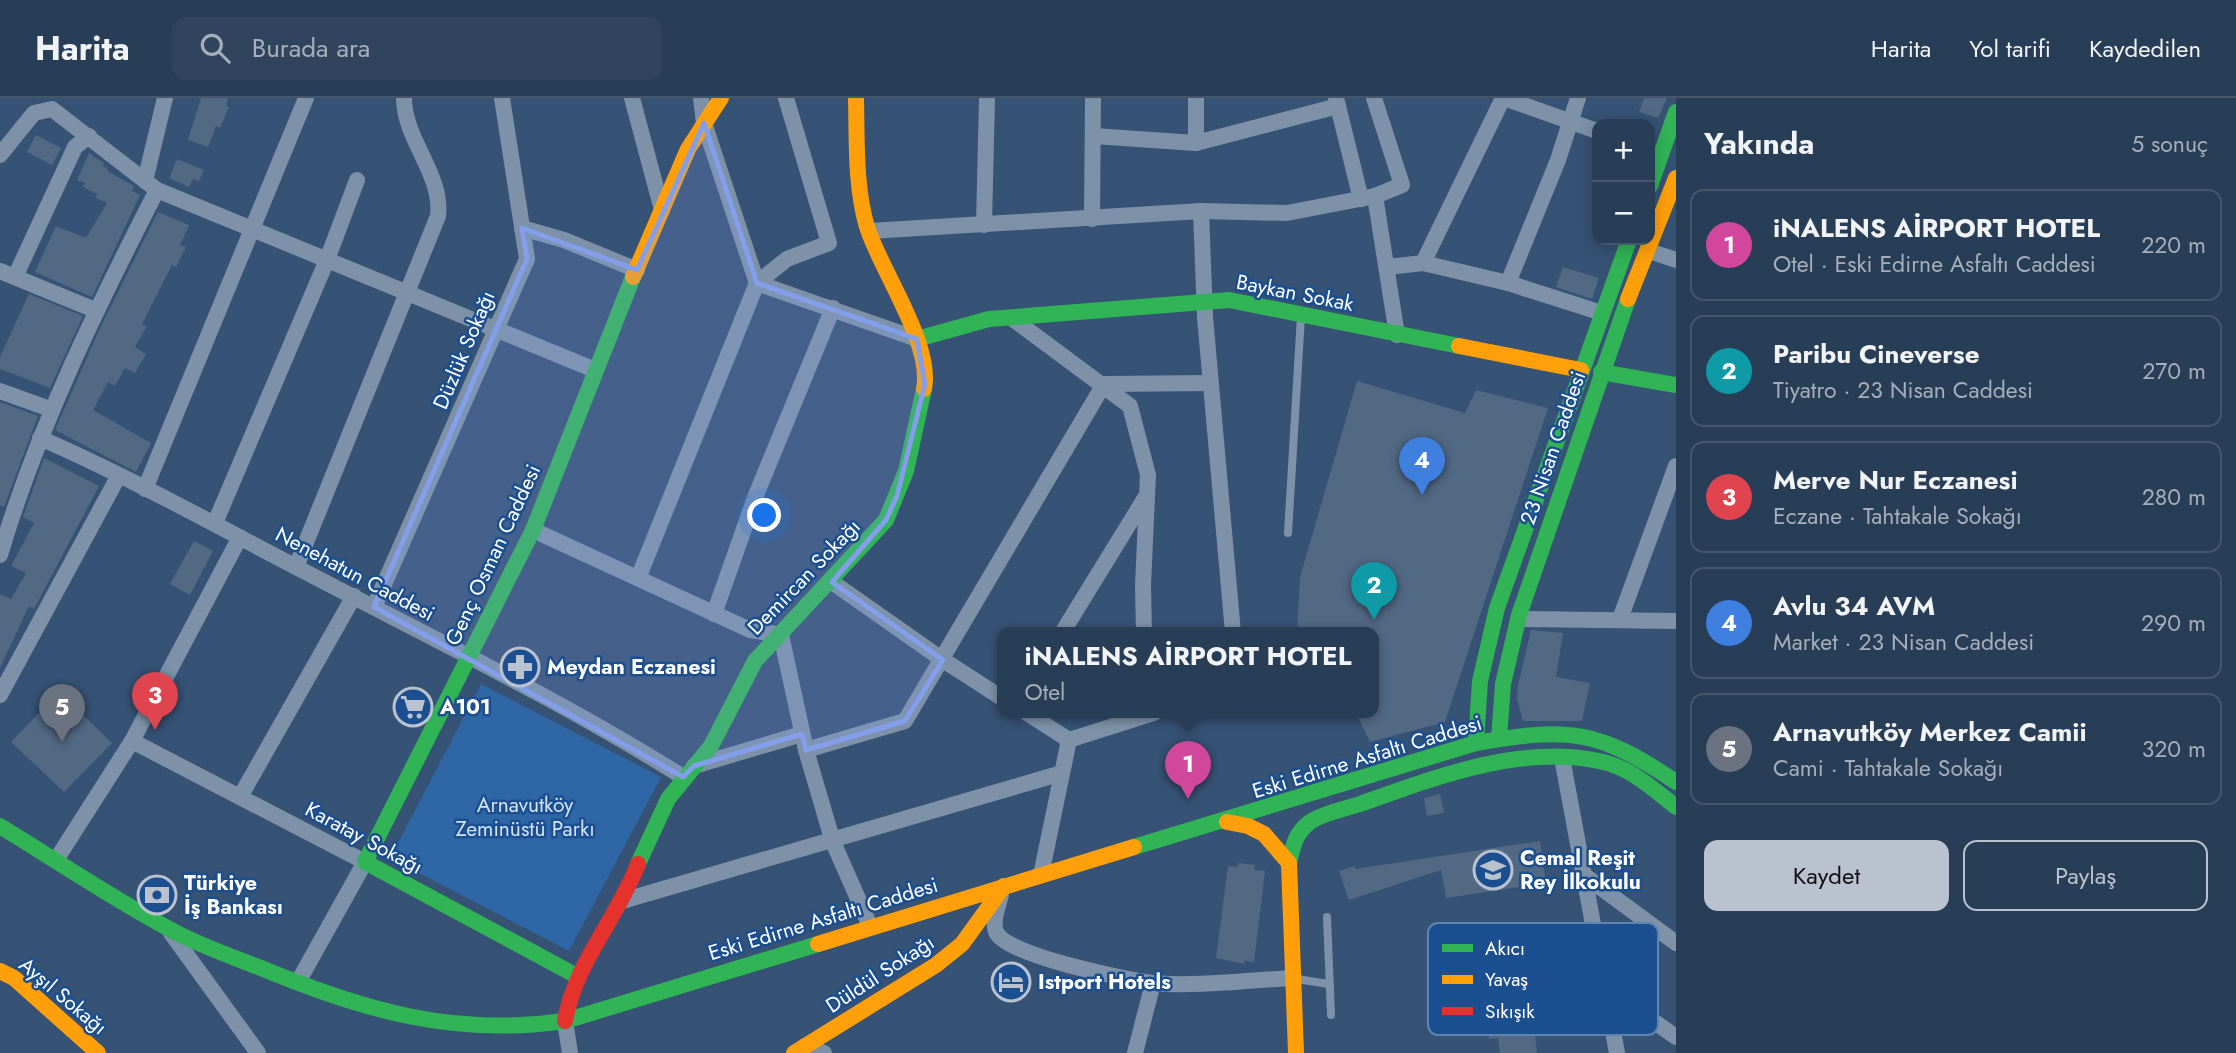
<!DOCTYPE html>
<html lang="tr">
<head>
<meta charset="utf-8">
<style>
  body { margin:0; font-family:Jost,sans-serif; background:#30455d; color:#f1f3f6 }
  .controls { position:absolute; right:21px; top:21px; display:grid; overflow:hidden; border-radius:14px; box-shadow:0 4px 18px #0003 }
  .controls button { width:63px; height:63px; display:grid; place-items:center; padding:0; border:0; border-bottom:2px solid #44576d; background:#283e57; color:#f1f3f6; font:35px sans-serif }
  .you { position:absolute; left:765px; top:418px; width:24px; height:24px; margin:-18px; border:5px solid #fff; border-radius:50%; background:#1a73e8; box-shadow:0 0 0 10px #1a73e833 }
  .badge { display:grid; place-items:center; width:46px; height:46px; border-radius:50%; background:#b9c2ce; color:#fff; font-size:23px; font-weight:700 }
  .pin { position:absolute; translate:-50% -58px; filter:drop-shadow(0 2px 4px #0008) }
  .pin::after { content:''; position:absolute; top:37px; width:24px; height:21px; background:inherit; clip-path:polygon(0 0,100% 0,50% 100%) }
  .popup { position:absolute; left:997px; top:529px; width:382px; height:91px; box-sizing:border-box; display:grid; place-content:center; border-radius:14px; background:#283e57; filter:drop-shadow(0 2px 5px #0005); font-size:23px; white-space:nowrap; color:#a5aeba }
  .popup b { font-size:26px; color:#f1f3f6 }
  .popup::after { content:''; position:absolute; left:50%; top:100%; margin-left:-14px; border:14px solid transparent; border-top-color:#283e57 }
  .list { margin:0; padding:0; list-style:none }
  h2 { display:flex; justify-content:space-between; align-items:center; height:91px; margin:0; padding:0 28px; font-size:30px }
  h2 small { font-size:23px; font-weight:400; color:#a5aeba }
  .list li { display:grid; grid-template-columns:46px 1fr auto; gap:21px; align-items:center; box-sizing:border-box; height:112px; margin:0 14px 14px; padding:0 14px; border:2px solid #44576d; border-radius:14px }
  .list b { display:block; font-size:26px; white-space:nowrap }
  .list p { margin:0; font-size:23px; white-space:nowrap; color:#a5aeba }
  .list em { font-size:23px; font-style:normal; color:#a5aeba }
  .actions { display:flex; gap:14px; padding:21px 28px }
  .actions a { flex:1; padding:16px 0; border:2px solid #b9c2ce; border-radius:14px; text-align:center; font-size:24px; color:#b9c2ce }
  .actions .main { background:#b9c2ce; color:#111 }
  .icon { flex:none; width:38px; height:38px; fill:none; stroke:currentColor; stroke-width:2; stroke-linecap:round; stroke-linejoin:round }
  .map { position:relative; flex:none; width:1676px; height:955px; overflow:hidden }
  header { display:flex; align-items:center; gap:42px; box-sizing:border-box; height:98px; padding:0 35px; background:#283e57; border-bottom:2px solid #44576d }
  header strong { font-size:33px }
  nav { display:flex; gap:38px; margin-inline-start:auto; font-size:24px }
  .search { width:490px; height:63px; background:#30455d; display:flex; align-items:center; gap:18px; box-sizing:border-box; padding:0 24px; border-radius:14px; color:#a5aeba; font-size:26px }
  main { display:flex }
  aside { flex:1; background:#283e57 }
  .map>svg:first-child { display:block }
  .green { fill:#2f66a5 }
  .building { fill:#526984 }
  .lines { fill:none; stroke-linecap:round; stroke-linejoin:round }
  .lane { stroke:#7d92a8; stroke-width:8 }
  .street { stroke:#7d92a8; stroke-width:16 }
  .fast { stroke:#30b455; stroke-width:16 }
  .slow { stroke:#ff9f0a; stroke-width:16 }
  .jam { stroke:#e5322d; stroke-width:16 }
  .marked { fill:#839eea; fill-opacity:0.2; stroke:#839eea; stroke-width:5; stroke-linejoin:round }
  .labels { text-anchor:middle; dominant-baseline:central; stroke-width:5; stroke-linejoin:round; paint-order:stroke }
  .street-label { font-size:21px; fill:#fff; stroke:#1b4f8f }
  .poi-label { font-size:21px; font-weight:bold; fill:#fff; stroke:#1b4f8f; text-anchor:start }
  .park-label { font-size:21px; fill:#cfe3fa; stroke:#1b4f8f }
  .key { fill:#1b4f8f; stroke:#5f84b1; stroke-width:2 }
  .key-label { font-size:19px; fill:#fff }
</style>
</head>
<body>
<header>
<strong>Harita</strong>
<div class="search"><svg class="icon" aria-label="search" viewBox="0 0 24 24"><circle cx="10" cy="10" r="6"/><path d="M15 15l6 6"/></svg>Burada ara</div>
<nav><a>Harita</a><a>Yol tarifi</a><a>Kaydedilen</a></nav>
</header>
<main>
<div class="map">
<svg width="1676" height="955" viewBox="0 0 1676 955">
  <rect width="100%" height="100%" fill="#365274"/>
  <path class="green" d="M481,586L661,679L569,853L390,760Z"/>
  <g class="building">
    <path d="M201,0H228L226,8L229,9L220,30L216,28L208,49L188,42Z"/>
    <path d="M1644,0H1667L1658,20L1639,14Z"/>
    <path d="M36,37L61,50L52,67L27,54Z"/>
    <path d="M89,55L104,65L103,68L108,71L107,73L134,88L132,93L140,97L92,199L35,174L56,128L86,140L107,105L96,100L97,96L83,89L85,85L77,82Z"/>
    <path d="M177,61L204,72L199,83L193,81L189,89L169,80Z"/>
    <path d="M158,114L189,127L180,147L186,149L176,169L172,167L142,226L147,228L135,249L146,256L135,275L125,270L115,288L108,284L93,312L151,345L136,374L55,332L100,230Z"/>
    <path d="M1563,169L1599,180L1592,201L1556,189Z"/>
    <path d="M29,196L83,218L50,290L0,271V259Z"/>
    <path d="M1357,283L1465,315L1476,292L1548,310L1445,624L1370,644L1356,615H1374V535H1297L1300,479Z"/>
    <path d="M0,304L38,318L4,409L0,407Z"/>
    <path d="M44,360L99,388L34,511L29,508L0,570V496L11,501L26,475L11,468L34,425L23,419Z"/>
    <path d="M194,443L213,453L190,497L170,486Z"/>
    <path d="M1531,532L1563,535L1556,579L1590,585L1582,623H1523L1517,601L1518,588Z"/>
    <path d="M59,594L112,645L64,694L11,644Z"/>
    <path d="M1440,696L1444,715L1427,718L1424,700Z"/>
    <path d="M1540,743L1546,785L1446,800L1441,772L1349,802L1339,773L1355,768V771Z"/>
    <path d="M1238,765L1255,767L1254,772L1265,773L1254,864L1245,863L1244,866L1216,860L1228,768L1237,769Z"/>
    <path d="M1516,851L1524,938L1535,936L1537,955H1500L1498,940L1489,941L1481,854Z"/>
  </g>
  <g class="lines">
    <g class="lane">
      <path d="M1288,435L1301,218"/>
      <path d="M1327,819L1331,917"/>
      <path d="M1297,881L1328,886"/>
    </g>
    <g class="street">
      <path d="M632,0L662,112"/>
      <path d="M701,0L704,25L757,185L917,241"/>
      <path d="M1196,0V45"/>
      <path d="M1336,0L1361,101"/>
      <path d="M1504,0L1597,33"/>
      <path d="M1093,38L1196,45L1338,8"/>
      <path d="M0,57L34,15L52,11L157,92L595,272"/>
      <path d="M145,83L165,0"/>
      <path d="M1375,98L1397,237"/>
      <path d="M1201,113L1205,219L1233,535"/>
      <path d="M1092,121L1093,0"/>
      <path d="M984,127L987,0"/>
      <path d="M522,130L564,142L637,172"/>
      <path d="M870,133L1201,113L1287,115L1375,98L1402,87L1374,0"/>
      <path d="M1649,153L1676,162"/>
      <path d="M1423,165L1503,0"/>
      <path d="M1388,169L1423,165L1508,185L1602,215"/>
      <path d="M0,173L95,212"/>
      <path d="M15,179L75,49L89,38"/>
      <path d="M1508,185L1558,62L1578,0"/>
      <path d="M1013,221L1130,308L1148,377L1143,487L1144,535"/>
      <path d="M0,293L50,311"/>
      <path d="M40,340C127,378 212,425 296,469C425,537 559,601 683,679"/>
      <path d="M145,391L306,0"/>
      <path d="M215,425L327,162L357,82"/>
      <path d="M533,432L750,532L781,537L806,652L833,744L870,828"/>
      <path d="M0,457C38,329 96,211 157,92"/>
      <path d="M296,469L438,118C443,76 404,42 404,0"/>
      <path d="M639,478L757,185L787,161L829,145L786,0"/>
      <path d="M832,484L943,562L1002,600"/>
      <path d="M374,509L527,161L502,0"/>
      <path d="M714,516L756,397L833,210"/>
      <path d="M1518,521L1676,523"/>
      <path d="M1620,521L1676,368"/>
      <path d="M1062,535L1145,400"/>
      <path d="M0,597L118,379"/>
      <path d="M1027,615L1069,642"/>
      <path d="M132,643L365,764L298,884"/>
      <path d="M806,652L905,623L1104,286L1211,285"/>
      <path d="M1562,660L1617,955"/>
      <path d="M694,668L802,636"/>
      <path d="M240,699L354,498"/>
      <path d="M56,762L132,643L240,439"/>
      <path d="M1041,777L1069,642L1154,615"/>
      <path d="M1585,778L1676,845"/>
      <path d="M1001,797C998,809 992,822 996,834C1005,857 1127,882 1153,885C1194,889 1251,882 1294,880"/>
      <path d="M622,803L1062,675"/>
      <path d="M171,835L258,955"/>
      <path d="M1605,889L1676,939"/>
      <path d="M565,923L570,955"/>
      <path d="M805,948L824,955"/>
      <path d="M1135,955L1153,885"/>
    </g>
    <g class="fast">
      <path d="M1650,88L1676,14"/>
      <path d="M917,241L989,221L1229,202L1459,248"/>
      <path d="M1601,274L1676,287"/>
      <path d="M1499,641L1503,586L1519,517L1628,201"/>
      <path d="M1476,645L1480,583L1497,510L1629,142"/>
      <path d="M0,728C59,764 116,803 177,835C204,849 233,859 261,870C362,912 454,939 565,923L818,846"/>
      <path d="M1134,749L1476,645C1569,629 1597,631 1676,684"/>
      <path d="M1289,765C1293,748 1295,735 1310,724C1323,715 1345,711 1360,706C1433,680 1521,646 1599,663C1630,669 1652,690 1676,709"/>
      <path d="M638,766L668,701L711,648L755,563L886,422L906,373L924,291"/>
      <path d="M575,877L365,764L533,432L633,179"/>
    </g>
    <g class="slow">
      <path d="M856,0C857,41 855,89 867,129C881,173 933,246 924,291"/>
      <path d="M633,179L688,51L721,0"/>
      <path d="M1628,201L1676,80"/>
      <path d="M1459,248L1581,272"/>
      <path d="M1227,724L1248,728L1264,736L1289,765L1296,955"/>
      <path d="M818,846L1134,749"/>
      <path d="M0,873L14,880L98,955"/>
      <path d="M794,955L936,867L962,846L1004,788"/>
    </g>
    <path class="jam" d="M565,923C575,865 617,821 638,766"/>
  </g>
  <path class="marked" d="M704,25L757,185L917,241L925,286L897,398L886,422L832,484L943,562L905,623L806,652L802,636L694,668L683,679L374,509L527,161L522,130L637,172Z"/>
  <defs>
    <symbol id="pharmacy-ring" viewBox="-11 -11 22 22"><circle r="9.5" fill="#1b4f8f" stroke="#b9c2ce" stroke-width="1.5"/><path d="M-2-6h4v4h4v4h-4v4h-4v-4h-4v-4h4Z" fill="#b9c2ce"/></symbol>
    <symbol id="supermarket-ring" viewBox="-11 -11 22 22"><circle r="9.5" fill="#1b4f8f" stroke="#b9c2ce" stroke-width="1.5"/><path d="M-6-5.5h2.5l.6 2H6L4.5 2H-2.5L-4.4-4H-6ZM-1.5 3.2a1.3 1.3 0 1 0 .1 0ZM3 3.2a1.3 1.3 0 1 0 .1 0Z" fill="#b9c2ce"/></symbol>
    <symbol id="school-ring" viewBox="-11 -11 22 22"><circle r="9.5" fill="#1b4f8f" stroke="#b9c2ce" stroke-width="1.5"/><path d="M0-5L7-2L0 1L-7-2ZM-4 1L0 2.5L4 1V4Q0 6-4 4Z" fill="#b9c2ce"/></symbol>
    <symbol id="bank-ring" viewBox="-11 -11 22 22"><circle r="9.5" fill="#1b4f8f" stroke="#b9c2ce" stroke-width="1.5"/><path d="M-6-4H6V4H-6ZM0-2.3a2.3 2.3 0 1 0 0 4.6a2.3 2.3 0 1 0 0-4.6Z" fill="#b9c2ce"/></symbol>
    <symbol id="hotel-ring" viewBox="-11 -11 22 22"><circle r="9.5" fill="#1b4f8f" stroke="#b9c2ce" stroke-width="1.5"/><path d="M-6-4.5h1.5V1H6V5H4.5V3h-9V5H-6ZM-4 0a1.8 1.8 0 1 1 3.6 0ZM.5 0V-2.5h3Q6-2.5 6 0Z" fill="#b9c2ce"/></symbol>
  </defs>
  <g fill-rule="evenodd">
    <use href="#pharmacy-ring" x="498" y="547" width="44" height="44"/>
    <use href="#supermarket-ring" x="391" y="587" width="44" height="44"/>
    <use href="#school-ring" x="1471" y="750" width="44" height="44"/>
    <use href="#bank-ring" x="135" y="775" width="44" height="44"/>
    <use href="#hotel-ring" x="989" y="862" width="44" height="44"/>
  </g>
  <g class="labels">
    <g class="street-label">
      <text transform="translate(1295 195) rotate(11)">Baykan Sokak</text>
      <text transform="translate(464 252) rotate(-67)">Düzlük Sokağı</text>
      <text transform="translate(1553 350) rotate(-71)">23 Nisan Caddesi</text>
      <text transform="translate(493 457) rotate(-65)">Genç Osman Caddesi</text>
      <text transform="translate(355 476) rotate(28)">Nenehatun Caddesi</text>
      <text transform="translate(804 479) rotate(-46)">Demircan Sokağı</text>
      <text transform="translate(1367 659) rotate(-17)">Eski Edirne Asfaltı Caddesi</text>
      <text transform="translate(364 740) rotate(28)">Karatay Sokağı</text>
      <text transform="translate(823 821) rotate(-17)">Eski Edirne Asfaltı Caddesi</text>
      <text transform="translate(880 876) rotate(-33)">Düldül Sokağı</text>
      <text transform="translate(63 898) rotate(40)">Ayşıl Sokağı</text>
    </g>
    <g class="poi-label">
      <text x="547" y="569">Meydan Eczanesi</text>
      <text x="440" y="609">A101</text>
      <text x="1520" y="760">Cemal Reşit<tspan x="1520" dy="24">Rey İlkokulu</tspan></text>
      <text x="184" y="785">Türkiye<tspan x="184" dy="24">İş Bankası</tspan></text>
      <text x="1038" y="884">Istport Hotels</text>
    </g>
    <g class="park-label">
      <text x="525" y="707">Arnavutköy<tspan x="525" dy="24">Zeminüstü Parkı</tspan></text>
    </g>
  </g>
  <rect x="1428" y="825" width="230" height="112" rx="10" class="key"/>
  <rect x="1442" y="846" width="31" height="8" fill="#30b455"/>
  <rect x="1442" y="877" width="31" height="9" fill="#ff9f0a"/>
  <rect x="1442" y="909" width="31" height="8" fill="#e5322d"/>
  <g class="key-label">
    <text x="1485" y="857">Akıcı</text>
    <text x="1485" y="888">Yavaş</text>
    <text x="1485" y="920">Sıkışık</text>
  </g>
</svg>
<div class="controls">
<button>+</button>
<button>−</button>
</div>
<div class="you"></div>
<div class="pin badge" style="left:1188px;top:701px;background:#d1479c">1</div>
<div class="popup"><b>iNALENS AİRPORT HOTEL</b>Otel</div>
<div class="pin badge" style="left:1374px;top:522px;background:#0f9aa8">2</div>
<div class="pin badge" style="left:155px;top:632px;background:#e0444e">3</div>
<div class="pin badge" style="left:1422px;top:397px;background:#3f7fe0">4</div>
<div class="pin badge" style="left:62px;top:644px;background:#6b7280">5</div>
</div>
<aside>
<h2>Yakında<small>5 sonuç</small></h2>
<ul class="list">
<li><span class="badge" style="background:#d1479c">1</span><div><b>iNALENS AİRPORT HOTEL</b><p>Otel · Eski Edirne Asfaltı Caddesi</p></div><em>220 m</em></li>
<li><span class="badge" style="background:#0f9aa8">2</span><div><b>Paribu Cineverse</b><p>Tiyatro · 23 Nisan Caddesi</p></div><em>270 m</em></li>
<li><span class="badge" style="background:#e0444e">3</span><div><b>Merve Nur Eczanesi</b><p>Eczane · Tahtakale Sokağı</p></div><em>280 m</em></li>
<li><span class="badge" style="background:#3f7fe0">4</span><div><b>Avlu 34 AVM</b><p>Market · 23 Nisan Caddesi</p></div><em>290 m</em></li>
<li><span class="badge" style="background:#6b7280">5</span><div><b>Arnavutköy Merkez Camii</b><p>Cami · Tahtakale Sokağı</p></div><em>320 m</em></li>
</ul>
<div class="actions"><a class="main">Kaydet</a><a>Paylaş</a></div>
</aside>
</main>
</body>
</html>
